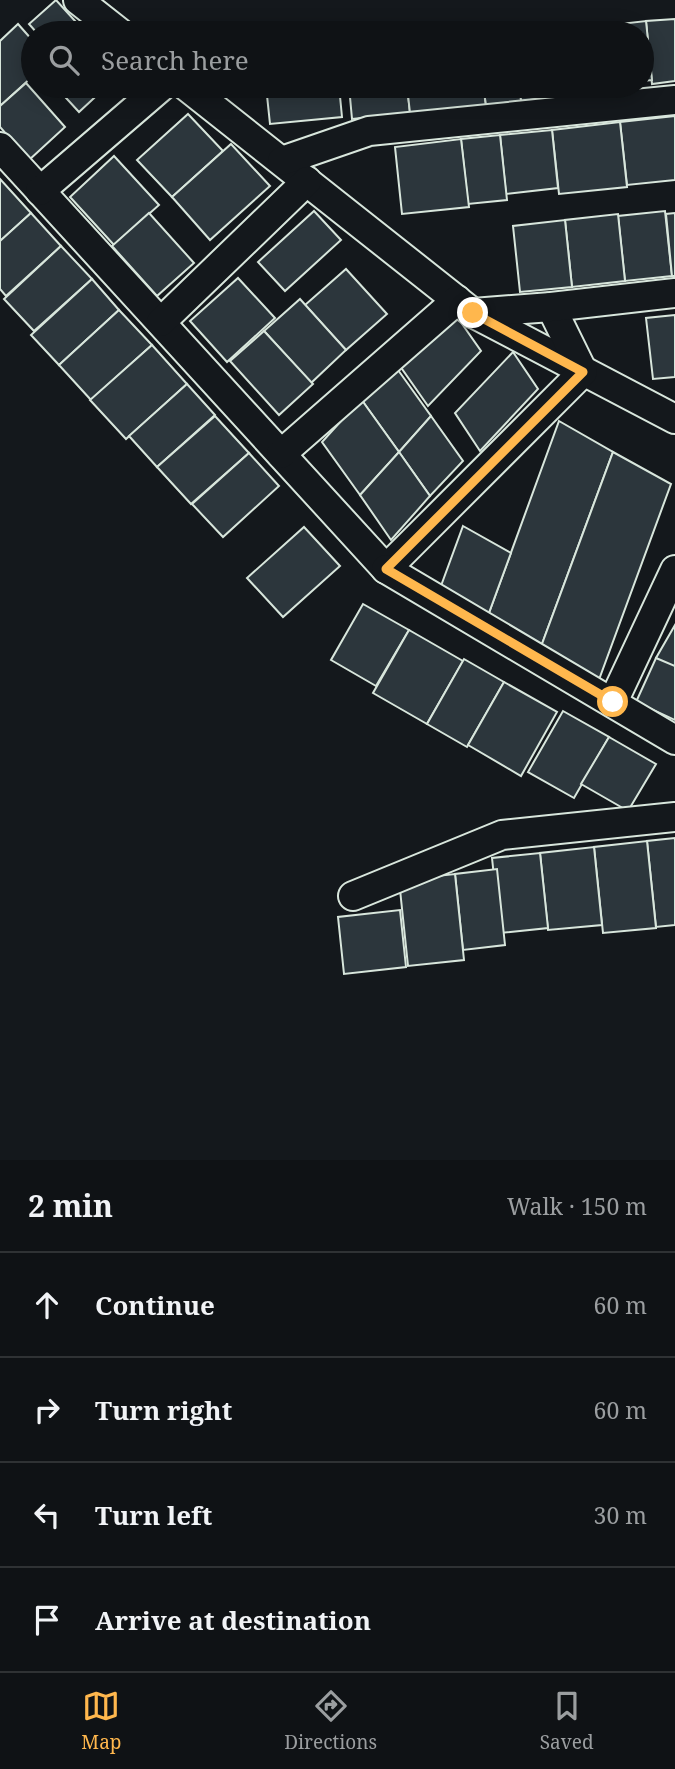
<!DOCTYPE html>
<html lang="en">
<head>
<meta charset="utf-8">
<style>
  body { margin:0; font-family:"Noto Serif",serif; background:#181b1e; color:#f1f3f6 }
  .stop { position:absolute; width:21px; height:21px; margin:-16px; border:5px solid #ffb74d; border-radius:50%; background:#fff }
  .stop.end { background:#ffb74d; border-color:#fff; box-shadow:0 2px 7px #0008 }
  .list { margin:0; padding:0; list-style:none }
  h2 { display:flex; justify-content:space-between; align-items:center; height:91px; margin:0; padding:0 28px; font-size:30px }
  h2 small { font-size:23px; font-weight:400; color:#9b9ea0 }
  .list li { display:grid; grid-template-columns:46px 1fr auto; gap:21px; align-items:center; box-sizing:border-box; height:105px; padding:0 28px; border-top:2px solid #2f3234 }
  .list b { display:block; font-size:26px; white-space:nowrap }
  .list em { font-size:23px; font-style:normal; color:#9b9ea0 }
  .icon { flex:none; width:38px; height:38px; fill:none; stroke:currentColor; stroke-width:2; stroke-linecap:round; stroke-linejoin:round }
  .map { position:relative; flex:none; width:675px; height:1160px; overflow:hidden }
  .search { position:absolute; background:#0f1215; box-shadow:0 4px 18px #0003; left:21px; right:21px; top:21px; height:77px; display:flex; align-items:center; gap:18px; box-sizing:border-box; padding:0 24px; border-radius:38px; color:#9b9ea0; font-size:26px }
  .sheet { height:511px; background:#0f1215 }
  nav { display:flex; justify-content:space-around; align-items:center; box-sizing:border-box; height:98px; border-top:2px solid #2f3234; background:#0f1215; font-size:19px; color:#9b9ea0 }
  nav a { display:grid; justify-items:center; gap:4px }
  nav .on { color:#ffb74d }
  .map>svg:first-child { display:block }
  .building { fill:#2c363c; stroke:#d8e6dc; stroke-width:2 }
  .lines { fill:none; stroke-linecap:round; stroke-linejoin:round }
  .minor-casing { stroke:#d8e6dc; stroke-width:32 }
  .minor { stroke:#14181c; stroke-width:28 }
  .route { stroke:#ffb74d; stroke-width:9 }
</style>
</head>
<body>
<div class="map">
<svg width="675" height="1160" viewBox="0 0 675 1160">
  <rect width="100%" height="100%" fill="#14181c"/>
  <g class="building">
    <path d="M56,0L86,33H37L29,24Z"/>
    <path d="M675,19V81L652,84L646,21Z"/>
    <path d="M646,21L652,80L642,81V33H585L584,28Z"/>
    <path d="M18,24L33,41V76L0,106V41Z"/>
    <path d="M26,83L65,127L29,160L0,127V106Z"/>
    <path d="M55,86H107L79,112Z"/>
    <path d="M266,86H339L342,117L270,124Z"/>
    <path d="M349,86H407L410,113L352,119Z"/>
    <path d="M407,86H483L486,105L410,113Z"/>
    <path d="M483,86H520L521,101L486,105Z"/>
    <path d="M520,86H589L590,93L521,101Z"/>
    <path d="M188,114L223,151L172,197L137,160Z"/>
    <path d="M675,116V180L627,185L620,122Z"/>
    <path d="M620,122L627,187L559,194L552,130Z"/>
    <path d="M552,130L558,188L506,194L500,135Z"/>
    <path d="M500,135L507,200L468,204L461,139Z"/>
    <path d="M461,139L469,207L402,214L395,147Z"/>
    <path d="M231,144L270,186L210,240L172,197Z"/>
    <path d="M114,156L159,205L114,245L70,197Z"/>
    <path d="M0,179L31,213L0,241Z"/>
    <path d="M314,211L341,240L285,291L258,262Z"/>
    <path d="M665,211L672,276L625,281L618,216Z"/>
    <path d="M31,213L61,246L6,296L0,289V241Z"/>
    <path d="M149,213L194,263L157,296L112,246Z"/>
    <path d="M675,213V276H672L666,214Z"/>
    <path d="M618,214L625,281L572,287L565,220Z"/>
    <path d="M565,220L572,287L520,292L513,226Z"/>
    <path d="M61,246L92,279L34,331L4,299Z"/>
    <path d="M346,269L387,314L346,350L305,305Z"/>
    <path d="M238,278L275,318L227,362L190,321Z"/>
    <path d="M92,279L119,310L59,365L31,335Z"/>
    <path d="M300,299L346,350L311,383L264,331Z"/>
    <path d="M119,310L152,345L91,400L59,365Z"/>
    <path d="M453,311L481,351L428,406L400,366Z"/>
    <path d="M675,315V377L653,379L646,318Z"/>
    <path d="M264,331L313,384L279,415L230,361Z"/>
    <path d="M152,345L187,384L126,439L90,400Z"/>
    <path d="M513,352L538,389L480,451L455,413Z"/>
    <path d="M393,363L431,416L399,452L361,399Z"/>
    <path d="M187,384L215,415L157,467L129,436Z"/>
    <path d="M361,399L399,452L360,495L322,442Z"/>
    <path d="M215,416L249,453L191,504L157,467Z"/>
    <path d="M431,416L463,461L430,496L399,452Z"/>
    <path d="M559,421L613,452L539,652L486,621Z"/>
    <path d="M399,452L430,496L391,540L360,495Z"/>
    <path d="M613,452L671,484L597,685L539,652Z"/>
    <path d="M249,453L279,486L223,537L192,504Z"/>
    <path d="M463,526L511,553L486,621L438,594Z"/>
    <path d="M304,527L340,566L283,617L247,578Z"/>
    <path d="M363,604L409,630L376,686L331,660Z"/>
    <path d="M675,625V669L656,658Z"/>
    <path d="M409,630L463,661L427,724L373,693Z"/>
    <path d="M656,658L675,666V720L636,702Z"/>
    <path d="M464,659L504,682L467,747L427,724Z"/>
    <path d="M504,682L557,712L521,776L468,745Z"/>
    <path d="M563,711L609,737L574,798L528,772Z"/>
    <path d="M609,737L656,764L628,811L581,784Z"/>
    <path d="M675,838V925L656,927L647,841Z"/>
    <path d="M647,841L656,928L603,933L594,847Z"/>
    <path d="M594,847L602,925L548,930L540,853Z"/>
    <path d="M540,853L548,928L500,933L492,858Z"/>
    <path d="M497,869L505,945L463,950L455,874Z"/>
    <path d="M455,874L464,960L408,966L399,880Z"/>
    <path d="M400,910L406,967L344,974L338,917Z"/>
  </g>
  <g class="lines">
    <defs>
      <g id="minor">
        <path d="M78,0L120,33"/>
        <path d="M186,86L473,313L675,419"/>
        <path d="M0,147L386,569L583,372L551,307"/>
        <path d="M282,161L369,131L675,100"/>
        <path d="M40,191L162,86"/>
        <path d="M473,313L551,307L675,293"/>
        <path d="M161,322L307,181"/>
        <path d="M281,454L457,300"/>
        <path d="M386,569L675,740"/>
        <path d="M613,702L675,570"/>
        <path d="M353,896L502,835L675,817"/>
      </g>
    </defs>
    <use href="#minor" class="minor-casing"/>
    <use href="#minor" class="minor"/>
  </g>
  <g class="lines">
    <path class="route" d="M473,313L583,372L386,569L613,702"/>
  </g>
</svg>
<div class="stop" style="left:613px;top:702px"></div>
<div class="stop end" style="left:473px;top:313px"></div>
<div class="search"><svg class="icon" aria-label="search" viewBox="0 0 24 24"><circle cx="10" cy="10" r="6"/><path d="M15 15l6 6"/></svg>Search here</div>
</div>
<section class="sheet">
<h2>2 min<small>Walk · 150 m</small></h2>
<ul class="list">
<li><svg class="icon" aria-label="ahead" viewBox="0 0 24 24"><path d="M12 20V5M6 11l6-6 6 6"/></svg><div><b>Continue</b></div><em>60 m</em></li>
<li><svg class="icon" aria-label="right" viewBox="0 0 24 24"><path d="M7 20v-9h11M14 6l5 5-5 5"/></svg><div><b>Turn right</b></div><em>60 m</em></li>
<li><svg class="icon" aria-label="left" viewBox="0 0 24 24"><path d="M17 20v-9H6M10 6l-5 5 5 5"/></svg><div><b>Turn left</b></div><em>30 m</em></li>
<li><svg class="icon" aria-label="arrive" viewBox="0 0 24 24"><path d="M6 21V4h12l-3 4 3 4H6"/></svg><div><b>Arrive at destination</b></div></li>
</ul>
</section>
<nav>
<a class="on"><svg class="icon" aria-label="map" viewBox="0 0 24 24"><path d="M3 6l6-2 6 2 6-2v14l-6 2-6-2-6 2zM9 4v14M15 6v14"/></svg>Map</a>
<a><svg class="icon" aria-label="directions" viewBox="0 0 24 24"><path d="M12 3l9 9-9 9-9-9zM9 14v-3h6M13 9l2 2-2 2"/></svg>Directions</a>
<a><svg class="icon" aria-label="saved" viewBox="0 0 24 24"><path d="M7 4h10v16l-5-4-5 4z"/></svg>Saved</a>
</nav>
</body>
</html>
